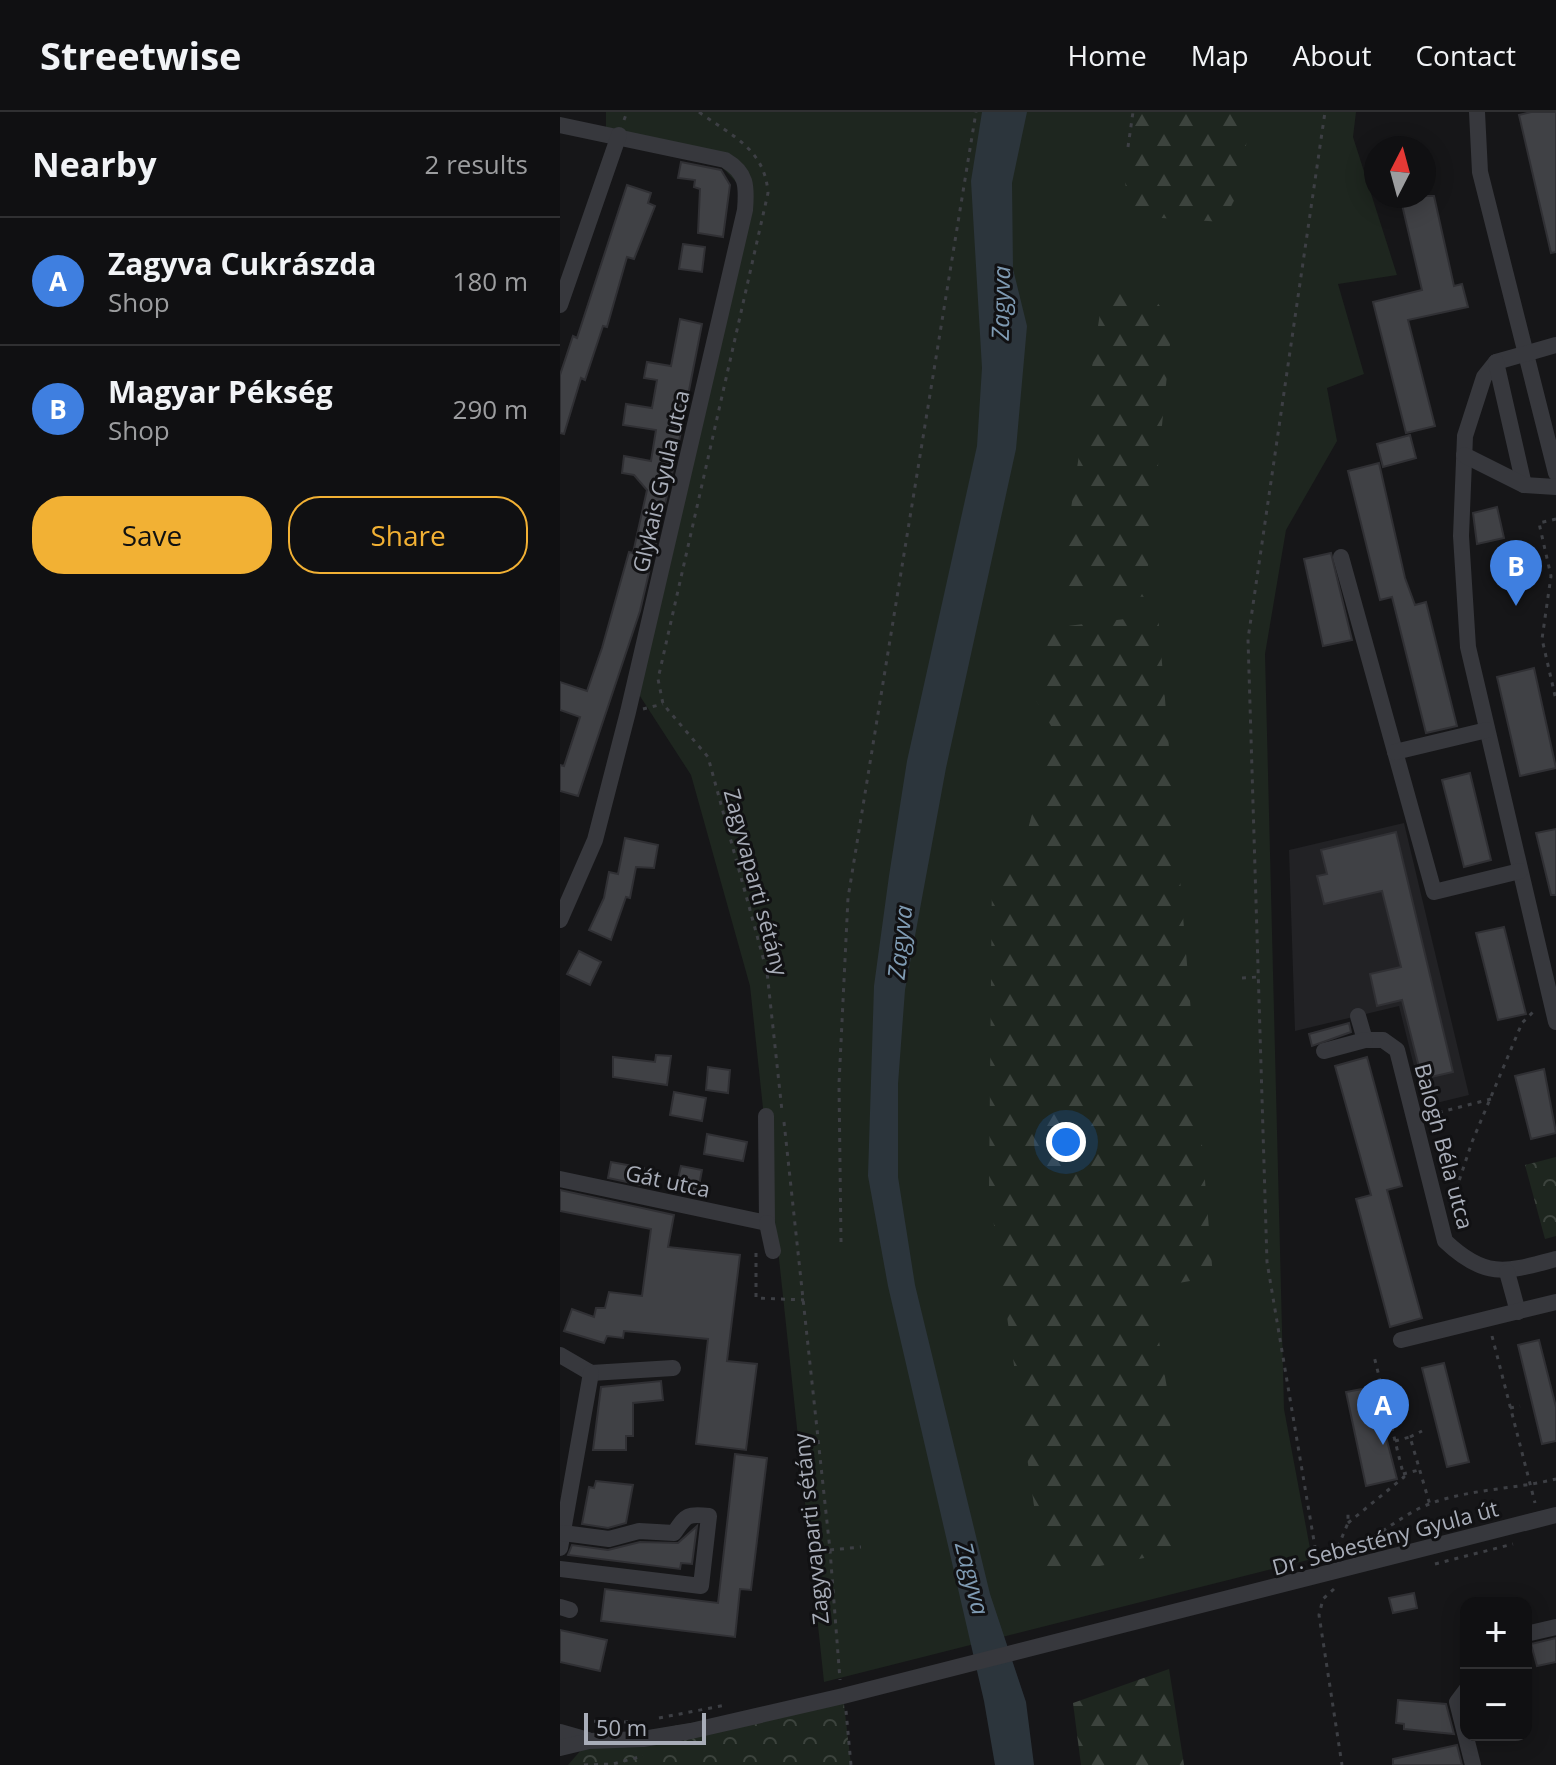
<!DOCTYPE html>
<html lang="en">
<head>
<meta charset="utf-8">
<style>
  body { margin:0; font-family:"Open Sans",sans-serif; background:#19191b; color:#f1f3f6 }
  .controls { position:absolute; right:24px; bottom:24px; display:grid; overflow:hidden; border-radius:16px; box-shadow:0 4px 20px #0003 }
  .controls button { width:72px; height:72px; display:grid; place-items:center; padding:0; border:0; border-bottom:2px solid #303032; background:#101012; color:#f1f3f6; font:40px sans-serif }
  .compass { position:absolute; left:804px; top:24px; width:72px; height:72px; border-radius:50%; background:#101012; box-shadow:0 4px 20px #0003; rotate:6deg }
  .scale { position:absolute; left:24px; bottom:20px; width:122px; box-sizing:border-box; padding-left:8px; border:4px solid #a8adb8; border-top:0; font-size:22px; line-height:28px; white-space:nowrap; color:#a8adb8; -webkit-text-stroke:6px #111113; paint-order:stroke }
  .you { position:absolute; left:506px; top:1030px; width:28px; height:28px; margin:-20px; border:6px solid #fff; border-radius:50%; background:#1a73e8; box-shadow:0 0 0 12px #1a73e833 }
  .badge { display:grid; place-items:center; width:52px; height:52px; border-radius:50%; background:#f2b134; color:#fff; font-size:26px; font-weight:700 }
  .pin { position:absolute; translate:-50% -66px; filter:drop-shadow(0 2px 4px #0008) }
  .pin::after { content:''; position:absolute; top:42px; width:28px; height:24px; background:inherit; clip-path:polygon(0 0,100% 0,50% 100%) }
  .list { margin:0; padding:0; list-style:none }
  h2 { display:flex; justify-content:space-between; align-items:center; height:104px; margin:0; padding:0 32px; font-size:34px }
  h2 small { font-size:26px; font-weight:400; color:#9c9d9f }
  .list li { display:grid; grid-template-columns:52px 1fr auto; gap:24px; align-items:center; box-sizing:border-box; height:128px; padding:0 32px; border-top:2px solid #303032 }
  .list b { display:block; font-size:30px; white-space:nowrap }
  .list p { margin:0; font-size:26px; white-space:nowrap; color:#9c9d9f }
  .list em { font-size:26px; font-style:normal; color:#9c9d9f }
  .actions { display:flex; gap:16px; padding:24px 32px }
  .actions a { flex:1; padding:18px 0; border:2px solid #f2b134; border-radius:32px; text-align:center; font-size:28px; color:#f2b134 }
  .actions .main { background:#f2b134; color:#111 }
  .map { position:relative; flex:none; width:996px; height:1653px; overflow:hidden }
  header { display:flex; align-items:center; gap:48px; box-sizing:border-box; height:112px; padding:0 40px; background:#101012; border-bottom:2px solid #303032 }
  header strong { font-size:38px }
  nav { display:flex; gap:44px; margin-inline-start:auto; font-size:28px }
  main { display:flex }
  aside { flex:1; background:#101012 }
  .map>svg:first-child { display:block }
  .built { fill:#222225 }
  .grass { fill:#1e261f }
  .forest { fill:url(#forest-firs) }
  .park { fill:url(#park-crowns) }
  .water { fill:#2c353c }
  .building { fill:#404145; stroke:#303034; stroke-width:2 }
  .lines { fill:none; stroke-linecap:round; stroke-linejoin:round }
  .path { stroke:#3d3f44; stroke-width:3; stroke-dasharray:4 6; stroke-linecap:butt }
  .minor { stroke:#37383d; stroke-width:16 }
  .labels { text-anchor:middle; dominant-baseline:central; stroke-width:6; stroke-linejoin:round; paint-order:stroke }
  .street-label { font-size:22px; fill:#a8adb8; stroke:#111113 }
  .water-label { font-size:24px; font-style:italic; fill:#7f9bb3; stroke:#111113 }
</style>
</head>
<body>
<header>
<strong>Streetwise</strong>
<nav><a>Home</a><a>Map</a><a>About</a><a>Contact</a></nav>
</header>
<main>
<aside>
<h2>Nearby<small>2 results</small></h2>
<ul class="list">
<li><span class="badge" style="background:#3f7fe0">A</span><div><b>Zagyva Cukrászda</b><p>Shop</p></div><em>180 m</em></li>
<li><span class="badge" style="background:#3f7fe0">B</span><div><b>Magyar Pékség</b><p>Shop</p></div><em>290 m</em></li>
</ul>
<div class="actions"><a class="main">Save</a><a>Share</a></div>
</aside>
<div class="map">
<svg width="996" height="1653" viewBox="0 0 996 1653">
  <defs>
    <pattern id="forest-firs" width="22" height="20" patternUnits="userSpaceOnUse" patternTransform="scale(2)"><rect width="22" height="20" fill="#1e261f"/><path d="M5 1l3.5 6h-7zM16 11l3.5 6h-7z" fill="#3c433d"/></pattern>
    <pattern id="park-crowns" width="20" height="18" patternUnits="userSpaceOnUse" patternTransform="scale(2)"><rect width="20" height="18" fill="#1e261f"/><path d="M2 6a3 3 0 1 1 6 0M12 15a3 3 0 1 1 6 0" fill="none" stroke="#3c433d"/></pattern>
  </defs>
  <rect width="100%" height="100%" fill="#161618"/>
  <path class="built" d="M844,711L909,983L864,994L839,894L735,919L729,738Z"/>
  <path class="grass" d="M46,0H796L793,25L837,163L778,172L804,262L767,276L777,329L726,418L705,542L724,1297L752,1447L264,1570L190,874L131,663L78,581L182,101L179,73L155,48L46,26Z"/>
  <g class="forest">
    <path d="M572,0H690L681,75L663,110L587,105L568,94L564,60Z"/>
    <path d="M556,179L593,184L612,212L585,485L499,478L541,194Z"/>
    <path d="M598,503L653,1165L590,1176L610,1294L612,1441L484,1464L429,1078L432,760L463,736L494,619L476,588L491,516Z"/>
    <path d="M609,1557L624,1653H521L513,1591Z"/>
  </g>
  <g class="park">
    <path d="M996,1045V1124L985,1127L965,1053Z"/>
    <path d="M283,1584L291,1653H8L29,1629Z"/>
  </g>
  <path class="water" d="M422,0H467L452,71L453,157L467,214L456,337L386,656L345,878L338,972V1065L355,1173L430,1482L466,1590L474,1653H435L424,1589L328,1174L308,1064L314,874L329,764L347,649L417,334L422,256L411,69Z"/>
  <g class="building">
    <path d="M971,0H996V140L991,141L959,3Z"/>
    <path d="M121,50L161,58L170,73L163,125L138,121L140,77L134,75L135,68L118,66Z"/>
    <path d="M67,73L91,81L88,91L95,94L74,147L67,145L47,215L43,214L25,268L21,266L4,322L0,321V263L13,224L17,226Z"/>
    <path d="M840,84H874L894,174L902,172L908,195L848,208L875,314L846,321L813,190L862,178Z"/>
    <path d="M123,132L145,135L142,160L119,157Z"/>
    <path d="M120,207L142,212L116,345L80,499L18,684L0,679V653L4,654L20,605L0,598V570L27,579L42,536L69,440L73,441L87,378L74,363L62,361L64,344L91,349L96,318L63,313L66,292L92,296L97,268L84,266L87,250L111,254Z"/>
    <path d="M850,323L856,346L823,355L817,332Z"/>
    <path d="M819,351L845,466L855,493L866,490L897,614L866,621L832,485L820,488L788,359Z"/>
    <path d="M937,395L944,426L917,432L913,401Z"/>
    <path d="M771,441L792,528L763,534L744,447Z"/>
    <path d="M974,556L996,656L960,664L937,565Z"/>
    <path d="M910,661L931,748L904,755L882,668Z"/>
    <path d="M996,717V783H991L976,721Z"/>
    <path d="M836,720L893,960L862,967L842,888L817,894L810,862L841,855L822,779L764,792L757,764L767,762L761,738Z"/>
    <path d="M65,726L98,733L94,756L76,755L70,786L66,785L51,828L29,818L44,786L49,760L58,762Z"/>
    <path d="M944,815L966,902L938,908L916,821Z"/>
    <path d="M19,839L41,850L30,873L7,862Z"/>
    <path d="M789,911L791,920L752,934L749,922Z"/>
    <path d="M96,943L111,944L107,973L53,965V945L95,950Z"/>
    <path d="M807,945L842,1074L827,1078L862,1206L830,1215L796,1087L811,1083L775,954Z"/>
    <path d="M148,955L170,958L168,981L146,978Z"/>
    <path d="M984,957L996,1021L971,1027L955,964Z"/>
    <path d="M114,980L146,986L142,1009L110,1003Z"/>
    <path d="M147,1022L187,1030L183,1049L144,1042Z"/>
    <path d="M51,1050L84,1056L81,1073L48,1066Z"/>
    <path d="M121,1054L142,1058L137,1084L115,1079Z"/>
    <path d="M0,1078L114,1103L108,1135L180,1143L167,1249L197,1252L186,1338L136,1332L148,1227L64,1219L63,1226L47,1224L44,1231L4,1219L12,1197L34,1205L36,1196H45L49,1180L82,1184L91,1117L0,1099Z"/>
    <path d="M979,1228L996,1295V1329L982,1332L958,1233Z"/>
    <path d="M884,1251L909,1350L887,1355L862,1256Z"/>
    <path d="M101,1269L103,1288L73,1291V1324H66V1338H33L41,1275Z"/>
    <path d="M813,1275L837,1367L806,1374L786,1280Z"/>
    <path d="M175,1342L207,1346L191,1478L180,1477L175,1525L41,1509L45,1477L158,1491Z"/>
    <path d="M36,1369L73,1373L66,1411L48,1416L22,1412L29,1375L34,1376Z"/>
    <path d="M137,1414L132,1452L121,1451L120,1457L8,1443L12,1433L48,1438L80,1430L118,1431Z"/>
    <path d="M854,1481L857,1496L833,1501L829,1486Z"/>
    <path d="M0,1518L47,1528L40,1559L0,1550Z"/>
    <path d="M996,1526V1550L977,1554L971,1532Z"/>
    <path d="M838,1588L886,1592L894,1622L844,1617V1612L836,1611Z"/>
    <path d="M897,1633L902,1653H833V1647Z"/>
  </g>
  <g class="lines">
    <g class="path">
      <path d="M139,0C172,24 205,37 208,81L98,567L103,592L148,645L207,860L222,999"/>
      <path d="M64,8L67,0"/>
      <path d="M568,35L573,0"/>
      <path d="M996,407L979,411L991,464L982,527L996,588"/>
      <path d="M83,597L103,592"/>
      <path d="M682,866L698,865"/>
      <path d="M869,1003L931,987"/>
      <path d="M224,1010L270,1438L280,1568"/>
      <path d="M893,1087L912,1030L962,911L975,898"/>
      <path d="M281,1130L279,972L288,786L416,0"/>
      <path d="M196,1141V1186L244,1188"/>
      <path d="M932,1224L975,1391"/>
      <path d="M950,1296L960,1294"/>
      <path d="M850,1325L862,1319"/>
      <path d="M835,1329L850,1325L870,1393"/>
      <path d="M843,1362L859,1358"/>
      <path d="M788,1411L844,1365L814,1244"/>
      <path d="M798,1436C817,1423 836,1409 856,1398C896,1377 953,1378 996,1367"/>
      <path d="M270,1438L301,1435"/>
      <path d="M774,1444L788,1411V1398"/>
      <path d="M757,1447L707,1150L688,527L765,0"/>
      <path d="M875,1452L953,1432"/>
      <path d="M774,1477L763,1487L759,1503L782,1653"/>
      <path d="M286,1599L291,1653"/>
      <path d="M99,1606L166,1593"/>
      <path d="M24,1609L68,1610"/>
      <path d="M24,1653L53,1652L83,1644"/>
    </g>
    <g class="minor">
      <path d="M917,0L920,60L996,361"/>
      <path d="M0,13L165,48C187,61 187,74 185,98L68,600L35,728L0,808"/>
      <path d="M0,193L59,23"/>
      <path d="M996,233L936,250L924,265L905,324L901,424L908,535L996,910"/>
      <path d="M936,250L964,373"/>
      <path d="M904,343L964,373L996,375"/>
      <path d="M781,445L874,780L960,759"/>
      <path d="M835,640L927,618"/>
      <path d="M798,904L805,928H823L837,938L885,1129C926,1168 947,1160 996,1147"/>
      <path d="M764,939L805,928"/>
      <path d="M0,1067L207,1111L206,1004"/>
      <path d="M207,1111L213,1139"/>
      <path d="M947,1160L958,1200"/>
      <path d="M841,1228L996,1190"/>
      <path d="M0,1243L31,1261L113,1256"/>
      <path d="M0,1436L31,1261"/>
      <path d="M0,1457L141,1474L149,1404C126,1401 126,1404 114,1421L79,1419L49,1427L3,1421"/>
      <path d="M0,1495L10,1498"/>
      <path d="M966,1522L996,1515"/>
      <path d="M906,1578L897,1590L913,1653"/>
      <path d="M0,1620L28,1628"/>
      <path d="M0,1636L29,1629L83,1627L131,1619L283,1584L996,1403"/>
    </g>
  </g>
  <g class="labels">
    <g class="street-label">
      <text transform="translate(100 369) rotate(-77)">Glykais Gyula utca</text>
      <text transform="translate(197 770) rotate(75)">Zagyvaparti sétány</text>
      <text transform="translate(885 1034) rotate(75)">Balogh Béla utca</text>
      <text transform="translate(108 1068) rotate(12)">Gát utca</text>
      <text transform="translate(250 1417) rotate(-96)">Zagyvaparti sétány</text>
      <text transform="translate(825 1425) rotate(-15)">Dr. Sebestény Gyula út</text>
    </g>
    <g class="water-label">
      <text transform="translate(440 191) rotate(-89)">Zagyva</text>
      <text transform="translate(339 830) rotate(-84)">Zagyva</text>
      <text transform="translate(413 1466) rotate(76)">Zagyva</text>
    </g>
  </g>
</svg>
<div class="controls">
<button>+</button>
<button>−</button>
</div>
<svg class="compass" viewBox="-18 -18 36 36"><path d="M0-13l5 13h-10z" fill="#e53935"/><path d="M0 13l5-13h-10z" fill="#9c9d9f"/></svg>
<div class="scale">50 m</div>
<div class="you"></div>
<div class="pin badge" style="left:823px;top:1333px;background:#3f7fe0">A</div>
<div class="pin badge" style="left:956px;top:494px;background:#3f7fe0">B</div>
</div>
</main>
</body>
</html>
